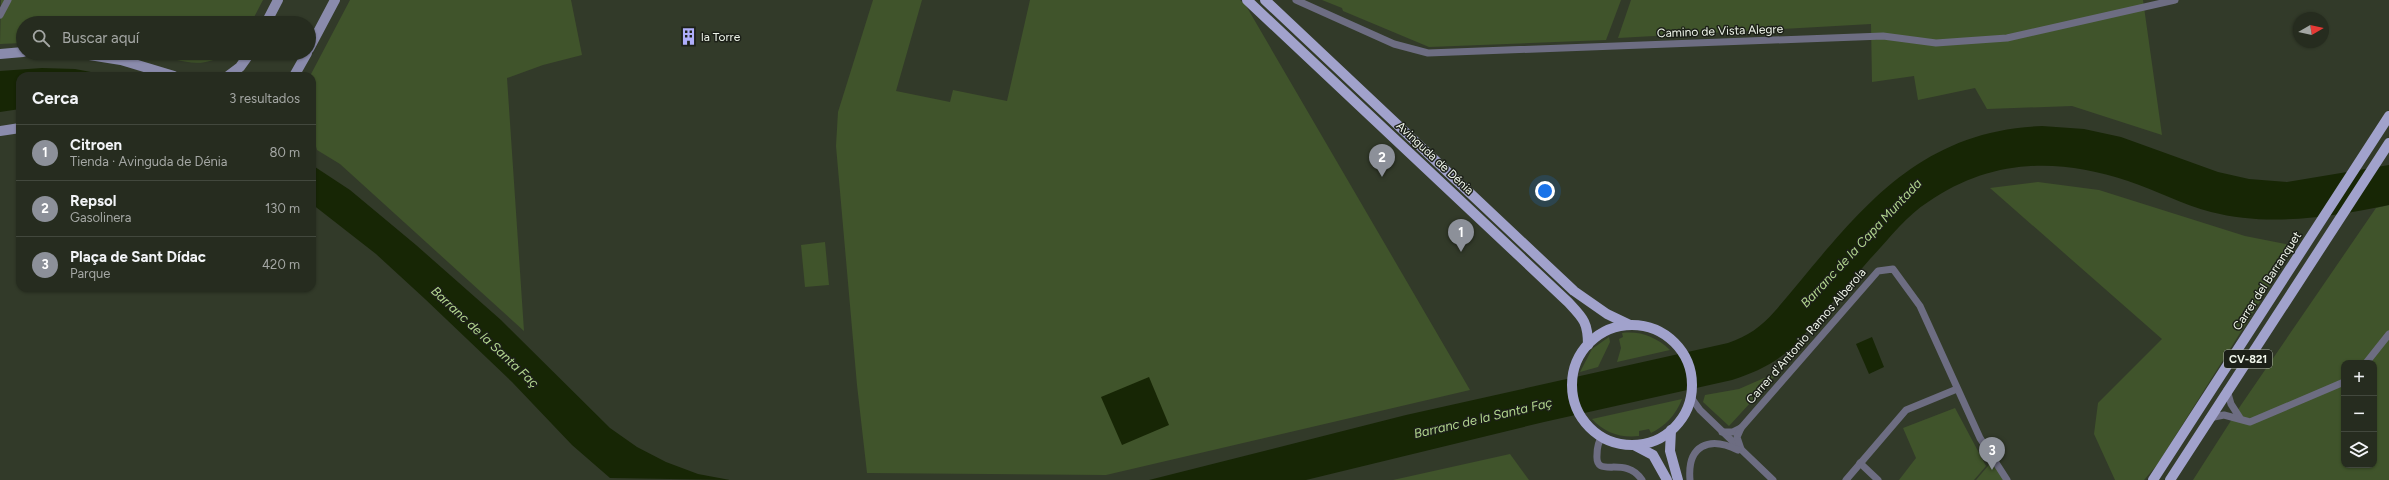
<!DOCTYPE html>
<html lang="es">
<head>
<meta charset="utf-8">
<style>
  body { margin:0; font-family:Figtree,sans-serif; background:#32382c; color:#f1f3f6 }
  .controls { position:absolute; right:12px; bottom:12px; display:grid; overflow:hidden; border-radius:8px; box-shadow:0 1px 3px #0004 }
  .controls button { width:36px; height:36px; display:grid; place-items:center; padding:0; border:0; border-bottom:1px solid #42483d; background:#262c1f; color:#f1f3f6; font:20px sans-serif }
  .compass { position:absolute; left:2293px; top:12px; width:36px; height:36px; border-radius:50%; background:#262c1f; box-shadow:0 1px 3px #0004; rotate:81deg }
  .you { position:absolute; left:1545px; top:191px; width:14px; height:14px; margin:-10px; border:3px solid #fff; border-radius:50%; background:#1a73e8; box-shadow:0 0 0 6px #1a73e833 }
  .badge { display:grid; place-items:center; width:26px; height:26px; border-radius:50%; background:#8c9099; color:#fff; font-size:13px; font-weight:700 }
  .pin { position:absolute; translate:-50% -33px; filter:drop-shadow(0 1px 2px #0008) }
  .pin::after { content:''; position:absolute; top:21px; width:14px; height:12px; background:inherit; clip-path:polygon(0 0,100% 0,50% 100%) }
  .list { margin:0; padding:0; list-style:none }
  h2 { display:flex; justify-content:space-between; align-items:center; height:52px; margin:0; padding:0 16px; font-size:17px }
  h2 small { font-size:13px; font-weight:400; color:#a4a7a4 }
  .list li { display:grid; grid-template-columns:26px 1fr auto; gap:12px; align-items:center; box-sizing:border-box; height:56px; padding:0 16px; border-top:1px solid #42483d }
  .list b { display:block; font-size:15px; white-space:nowrap }
  .list p { margin:0; font-size:13px; white-space:nowrap; color:#a4a7a4 }
  .list em { font-size:13px; font-style:normal; color:#a4a7a4 }
  .icon { flex:none; width:22px; height:22px; fill:none; stroke:currentColor; stroke-width:2; stroke-linecap:round; stroke-linejoin:round }
  .map { position:relative; flex:none; width:2389px; height:480px; overflow:hidden }
  .search { position:absolute; background:#262c1f; box-shadow:0 1px 3px #0004; left:16px; top:16px; width:300px; height:44px; display:flex; align-items:center; gap:10px; box-sizing:border-box; padding:0 14px; border-radius:22px; color:#a4a7a4; font-size:15px }
  .panel { position:absolute; background:#262c1f; box-shadow:0 1px 3px #0004; left:16px; top:72px; width:300px; height:220px; border-radius:12px }
  .map>svg:first-child { display:block }
  .green { fill:#40542b; fill-rule:evenodd }
  .water { fill:#172605 }
  .lines { fill:none; stroke-linecap:round; stroke-linejoin:round }
  .street { stroke:#6d6d82; stroke-width:7 }
  .secondary { stroke:#8a8bac; stroke-width:10 }
  .primary { stroke:#a1a2cc; stroke-width:10 }
  .labels { text-anchor:middle; dominant-baseline:central; stroke-width:3; stroke-linejoin:round; paint-order:stroke }
  .shield { fill:#1c2018; stroke:#b0b6ac; stroke-width:1 }
  .shield-label { font-size:11px; font-weight:bold; fill:#f0f6eb }
  .street-label { font-size:12px; fill:#f0f6eb; stroke:#1c2018 }
  .poi-label { font-size:12px; fill:#f0f6eb; stroke:#1c2018; text-anchor:start }
  .water-label { font-size:13px; font-style:italic; fill:#b2d68e; stroke:#1c2018 }
</style>
</head>
<body>
<div class="map">
<svg width="2389" height="480" viewBox="0 0 2389 480">
  <rect width="100%" height="100%" fill="#323a29"/>
  <g class="green">
    <path d="M1,0H263L251,23H23V43L0,44Z"/>
    <path d="M350,0H571L582,55L543,65L507,78L524,331L340,164L317,150L312,134V76H310Z"/>
    <path d="M873,0H922L896,91L950,102L953,90L1007,101L1030,0H1240L1245,4L1470,390L1106,475L867,473L857,385L836,146L838,112Z"/>
    <path d="M1322,0H1621L1606,40L1429,47L1343,11L1342,8Z"/>
    <path d="M1631,0H2143L2162,135L2072,106L1987,109L1975,88L1918,100L1914,76L1872,82L1871,24L1618,38Z"/>
    <path d="M151,53H227C201,71 179,60 151,53Z"/>
    <path d="M2038,182L2099,190L2245,236L2295,246L2157,465L2144,480H2115L2094,434L2098,403L2162,339L1990,188Z"/>
    <path d="M2389,205V480H2193L2241,405L2376,208ZM2344,363H2374V465H2344Z"/>
    <path d="M825,242L829,285L805,287L801,245Z"/>
    <path d="M1622,333C1641,331 1656,337 1670,350L1617,362L1621,348L1619,339L1623,337Z"/>
    <path d="M1609,337L1610,342L1598,367L1580,372L1592,349Z"/>
    <path d="M1771,375L1774,377L1729,426L1703,402L1705,395L1739,389Z"/>
    <path d="M1682,399C1676,415 1665,426 1651,433L1649,429L1639,431V436C1620,438 1605,433 1592,419Z"/>
    <path d="M1955,408L1986,466L1974,480H1899L1916,458L1903,428Z"/>
    <path d="M1510,454L1529,480H1393Z"/>
    <path d="M1993,460L2007,480H1976Z"/>
  </g>
  <g class="water">
    <path d="M42,68L75,69L112,76H20V109L0,112V71Z"/>
    <path d="M2042,126L2084,129L2121,137L2218,172L2249,179L2287,182L2389,165V205C2332,217 2269,227 2211,212C2183,205 2156,190 2128,181C2057,157 1991,159 1928,202C1906,216 1888,240 1870,259C1845,288 1820,317 1794,346C1775,363 1757,372 1732,380L1544,422L1306,480H1149L1406,415L1728,343C1748,336 1761,327 1775,311C1853,220 1910,131 2042,126Z"/>
    <path d="M312,165L350,190L416,245L501,320L610,428L637,447L666,462L698,474L730,480L610,478L572,445L512,382L425,299L376,254L312,204Z"/>
    <path d="M1872,337L1884,367L1869,374L1856,344Z"/>
    <path d="M1149,377L1169,425L1122,445L1101,397Z"/>
  </g>
  <g class="lines">
    <g class="street">
      <path d="M1296,0L1394,44L1428,53L1883,36L1936,43L2007,38L2175,0"/>
      <path d="M0,15L8,0"/>
      <path d="M2366,363L2389,334"/>
      <path d="M2227,390L2231,404L2240,418"/>
      <path d="M1690,396L1700,410L1773,480"/>
      <path d="M2209,418L2224,415L2250,422L2344,382"/>
      <path d="M1722,432H1733L1741,428L1878,271L1893,269L1920,306L1980,438L2007,480"/>
      <path d="M1602,437C1598,442 1597,448 1597,455C1595,480 1625,454 1642,480"/>
      <path d="M1741,449L1737,437L1741,428"/>
      <path d="M1860,463L1878,480"/>
      <path d="M1690,480C1687,445 1709,436 1738,450"/>
      <path d="M1846,480L1906,410L1957,389"/>
    </g>
    <g class="secondary">
      <path d="M266,23L278,0"/>
      <path d="M309,49L335,0"/>
      <path d="M77,53L121,60L174,76"/>
      <path d="M0,54L23,52"/>
      <path d="M228,76L240,67L250,53"/>
      <path d="M294,76L307,53"/>
      <path d="M0,131L20,128"/>
    </g>
    <g class="primary">
      <path d="M1247,0L1568,302C1583,318 1588,322 1588,345"/>
      <path d="M1265,0L1574,291L1607,314L1630,325"/>
      <circle cx="1632" cy="385" r="60"/>
      <path d="M1671,430L1670,451L1678,480"/>
      <path d="M1634,445L1653,455L1667,480"/>
      <path d="M2153,480L2389,116"/>
      <path d="M2170,480L2389,143"/>
    </g>
  </g>
  <defs>
    <symbol id="building-bare" viewBox="-9 -9 18 18"><path d="M-4-6H4V6H1V3H-1V6H-4ZM-2.5-4.3h1.7v1.8h-1.7ZM.8-4.3h1.7v1.8H.8ZM-2.5-1h1.7V.8h-1.7ZM.8-1h1.7V.8H.8Z" fill="#afaefa" stroke="#1c2018" stroke-width="2.5" paint-order="stroke"/></symbol>
  </defs>
  <g fill-rule="evenodd">
    <use href="#building-bare" x="676" y="24" width="25" height="25"/>
  </g>
  <g class="labels">
    <rect class="shield" x="2224" y="350" width="48" height="18" rx="3"/>
    <g class="shield-label">
      <text x="2248" y="359">CV-821</text>
    </g>
    <g class="street-label">
      <text transform="translate(1720 31) rotate(-2)">Camino de Vista Alegre</text>
      <text transform="translate(1435 158) rotate(43)">Avinguda de Dénia</text>
      <text transform="translate(2267 281) rotate(-57)">Carrer del Barranquet</text>
      <text transform="translate(1806 336) rotate(-49)">Carrer d'Antonio Ramos Alberola</text>
    </g>
    <g class="poi-label">
      <text x="701" y="37">la Torre</text>
    </g>
    <g class="water-label">
      <text transform="translate(1861 243) rotate(-47)">Barranc de la Capa Muntada</text>
      <text transform="translate(485 337) rotate(43)">Barranc de la Santa Faç</text>
      <text transform="translate(1483 418) rotate(-13)">Barranc de la Santa Faç</text>
    </g>
  </g>
</svg>
<div class="controls">
<button>+</button>
<button>−</button>
<button><svg class="icon" aria-label="layers" viewBox="0 0 24 24"><path d="M12 4l9 5-9 5-9-5zM3 14l9 5 9-5"/></svg></button>
</div>
<svg class="compass" viewBox="-18 -18 36 36"><path d="M0-13l5 13h-10z" fill="#e53935"/><path d="M0 13l5-13h-10z" fill="#a4a7a4"/></svg>
<div class="you"></div>
<div class="pin badge" style="left:1461px;top:252px">1</div>
<div class="pin badge" style="left:1382px;top:177px">2</div>
<div class="pin badge" style="left:1992px;top:470px">3</div>
<div class="search"><svg class="icon" aria-label="search" viewBox="0 0 24 24"><circle cx="10" cy="10" r="6"/><path d="M15 15l6 6"/></svg>Buscar aquí</div>
<section class="panel">
<h2>Cerca<small>3 resultados</small></h2>
<ul class="list">
<li><span class="badge">1</span><div><b>Citroen</b><p>Tienda · Avinguda de Dénia</p></div><em>80 m</em></li>
<li><span class="badge">2</span><div><b>Repsol</b><p>Gasolinera</p></div><em>130 m</em></li>
<li><span class="badge">3</span><div><b>Plaça de Sant Dídac</b><p>Parque</p></div><em>420 m</em></li>
</ul>
</section>
</div>
</body>
</html>
